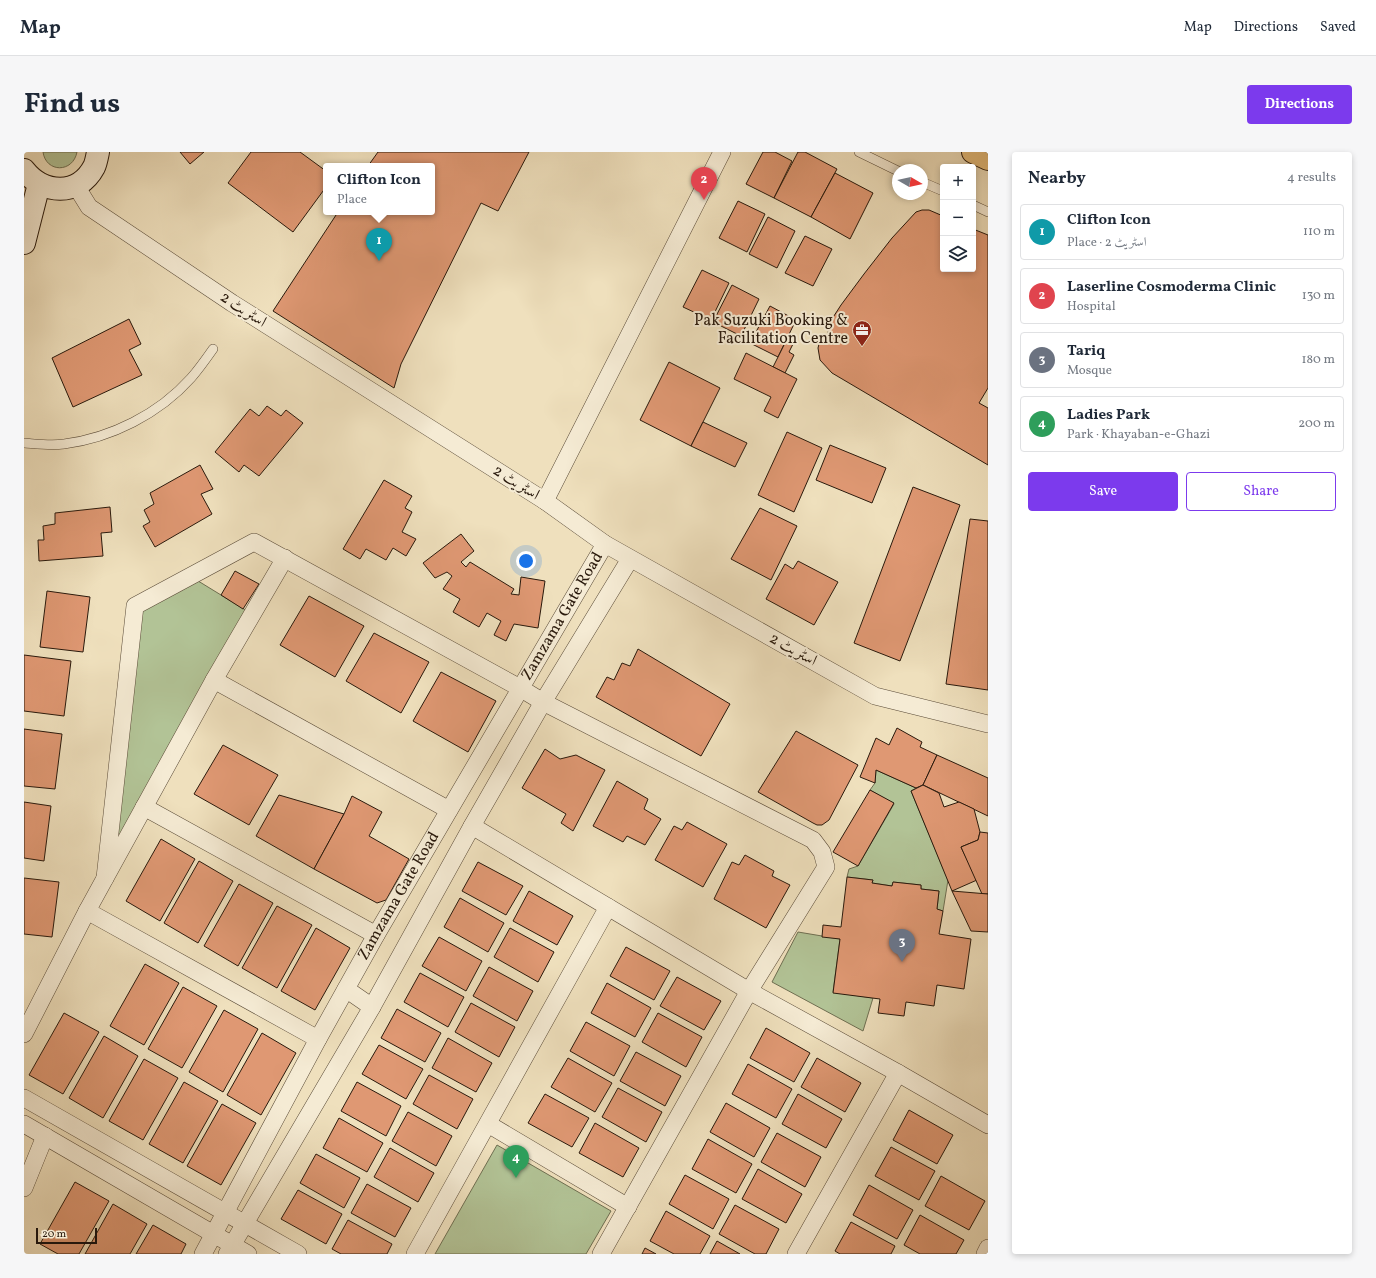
<!DOCTYPE html>
<html lang="en">
<head>
<meta charset="utf-8">
<style>
  body { margin:0; font-family:Vollkorn,Amiri,serif; background:#f6f6f7; color:#1f2937 }
  .controls { position:absolute; right:12px; top:12px; display:grid; overflow:hidden; border-radius:4px; box-shadow:0 2px 6px #0003 }
  .controls button { width:36px; height:36px; display:grid; place-items:center; padding:0; border:0; border-bottom:1px solid #e0e1e3; background:#fff; color:#1f2937; font:20px sans-serif }
  .compass { position:absolute; left:868px; top:12px; width:36px; height:36px; border-radius:50%; background:#fff; box-shadow:0 2px 6px #0003; rotate:99deg }
  .scale { position:absolute; left:12px; bottom:10px; width:61px; box-sizing:border-box; padding-left:4px; border:2px solid #29190c; border-top:0; font-size:11px; line-height:14px; white-space:nowrap; color:#29190c; -webkit-text-stroke:3px #f5ebd4; paint-order:stroke }
  .you { position:absolute; left:502px; top:409px; width:14px; height:14px; margin:-10px; border:3px solid #fff; border-radius:50%; background:#1a73e8; box-shadow:0 0 0 6px #1a73e833 }
  .badge { display:grid; place-items:center; width:26px; height:26px; border-radius:50%; background:#7c3aed; color:#fff; font-size:13px; font-weight:700 }
  .pin { position:absolute; translate:-50% -33px; filter:drop-shadow(0 1px 2px #0008) }
  .pin::after { content:''; position:absolute; top:21px; width:14px; height:12px; background:inherit; clip-path:polygon(0 0,100% 0,50% 100%) }
  .popup { position:absolute; left:299px; top:11px; width:112px; height:52px; box-sizing:border-box; display:grid; place-content:center; border-radius:4px; background:#fff; filter:drop-shadow(0 1px 3px #0005); font-size:13px; white-space:nowrap; color:#747a83 }
  .popup b { font-size:15px; color:#1f2937 }
  .popup::after { content:''; position:absolute; left:50%; top:100%; margin-left:-8px; border:8px solid transparent; border-top-color:#fff }
  .list { margin:0; padding:0; list-style:none }
  h2 { display:flex; justify-content:space-between; align-items:center; height:52px; margin:0; padding:0 16px; font-size:17px }
  h2 small { font-size:13px; font-weight:400; color:#747a83 }
  .list li { display:grid; grid-template-columns:26px 1fr auto; gap:12px; align-items:center; box-sizing:border-box; height:56px; margin:0 8px 8px; padding:0 8px; border:1px solid #e0e1e3; border-radius:4px }
  .list b { display:block; font-size:15px; white-space:nowrap }
  .list p { margin:0; font-size:13px; white-space:nowrap; color:#747a83 }
  .list em { font-size:13px; font-style:normal; color:#747a83 }
  .actions { display:flex; gap:8px; padding:12px 16px }
  .actions a { flex:1; padding:9px 0; border:1px solid #7c3aed; border-radius:4px; text-align:center; font-size:14px; color:#7c3aed }
  .actions .main { background:#7c3aed; color:#fff }
  .icon { flex:none; width:22px; height:22px; fill:none; stroke:currentColor; stroke-width:2; stroke-linecap:round; stroke-linejoin:round }
  .map { position:relative; flex:none; width:964px; height:1102px; overflow:hidden; border-radius:4px }
  header { display:flex; align-items:center; gap:24px; box-sizing:border-box; height:56px; padding:0 20px; background:#fff; border-bottom:1px solid #e0e1e3 }
  header strong { font-size:19px }
  nav { display:flex; gap:22px; margin-inline-start:auto; font-size:14px }
  .intro { display:flex; align-items:center; justify-content:space-between; box-sizing:border-box; height:96px; padding:0 24px }
  h1 { margin:0; font-size:28px }
  .button { padding:10px 18px; border-radius:4px; background:#7c3aed; color:#fff; font-size:14px; font-weight:700 }
  main { display:flex; gap:24px; padding:0 24px }
  aside { flex:1; background:#fff; border-radius:4px; box-shadow:0 2px 6px #0003 }
  .map>svg:first-child { display:block }
  .green { fill:#b2c396; stroke:#6e6e51 }
  .building { fill:#df9873; stroke:#29190c }
  .lines { fill:none; stroke-linecap:round; stroke-linejoin:round }
  .lane-casing { stroke:#5a4b38; stroke-width:10 }
  .street-casing { stroke:#5a4b38; stroke-width:18 }
  .secondary-casing { stroke:#29190c; stroke-width:24 }
  .primary-casing { stroke:#29190c; stroke-width:24 }
  .lane { stroke:#f5ebd4; stroke-width:9 }
  .street { stroke:#f5ebd4; stroke-width:17 }
  .secondary { stroke:#f5ebd4; stroke-width:22 }
  .primary { stroke:#e8c07e; stroke-width:22 }
  .labels { text-anchor:middle; dominant-baseline:central; stroke-width:4; stroke-linejoin:round; paint-order:stroke }
  .street-label { font-size:16px; fill:#29190c; stroke:#f5ebd4 }
  .poi-label { font-size:16px; fill:#29190c; stroke:#f5ebd4; text-anchor:end }
</style>
</head>
<body>
<header>
<strong>Map</strong>
<nav><a>Map</a><a>Directions</a><a>Saved</a></nav>
</header>
<div class="intro"><h1>Find us</h1><a class="button">Directions</a></div>
<main>
<div class="map">
<svg width="964" height="1102" viewBox="0 0 964 1102">
  <rect width="100%" height="100%" fill="#efe0bd"/>
  <filter id="stains"><feTurbulence type="fractalNoise" baseFrequency=".005" numOctaves="4"/><feColorMatrix values="0 0 0 0 .2 0 0 0 0 .09 0 0 0 0 .02 0 0 0 .5 -.17"/></filter>
  <radialGradient id="worn" r=".72"><stop offset=".6" stop-color="#630" stop-opacity="0"/><stop offset="1" stop-color="#630" stop-opacity=".3"/></radialGradient>
  <g class="green">
    <path d="M19,0H53C49,21 22,21 19,0Z"/>
    <path d="M166,424L228,462L81,726L111,454Z"/>
    <path d="M852,618L892,636L887,639L924,728L919,759L913,757L915,739L897,737V733L869,730L868,734L848,731L849,728L823,725L825,717L834,714L870,652L846,638L851,631Z"/>
    <path d="M774,780L816,787L809,840L849,846L839,879L748,830Z"/>
    <path d="M473,993L587,1059L562,1102H411Z"/>
  </g>
  <g class="building">
    <path d="M156,0H180L166,12Z"/>
    <path d="M227,0H276L302,19V35L269,80L204,31Z"/>
    <path d="M354,0H505L474,59L457,51L377,212L370,236L249,159L314,60H408V14H344Z"/>
    <path d="M739,0H751L768,9L750,46L722,32Z"/>
    <path d="M774,0H781L813,17L787,65L750,46Z"/>
    <path d="M811,21L849,41L826,87L787,65Z"/>
    <path d="M714,49L741,62L723,100L695,86Z"/>
    <path d="M898,58H905L919,64V117H949V77L964,83V236L955,251L964,256V313L808,221L796,208L794,196L797,184L805,188L808,186L804,181L806,170L817,153L840,122L868,86L892,60Z"/>
    <path d="M744,65L771,79L753,116L725,102Z"/>
    <path d="M781,84L808,97L789,134L761,121Z"/>
    <path d="M678,118L705,131L687,168L659,155Z"/>
    <path d="M708,133L735,147L717,184L689,170Z"/>
    <path d="M746,154L772,168L754,205L726,191Z"/>
    <path d="M105,167L117,192L105,198L118,223L49,255L28,206Z"/>
    <path d="M765,183L772,186L765,200L770,203L761,221L749,215Z"/>
    <path d="M722,201L773,227L754,266L740,259L747,245L710,227Z"/>
    <path d="M645,210L696,236L667,294L616,268Z"/>
    <path d="M243,254L257,264L262,258L279,271L235,324L220,313L215,320L191,300L226,257L235,264Z"/>
    <path d="M679,270L723,291L711,315L667,294Z"/>
    <path d="M763,280L798,296L770,360L734,343Z"/>
    <path d="M806,293L862,316L848,351L792,328Z"/>
    <path d="M176,313L189,337L177,342L188,362L131,395L119,374L126,370L120,358L130,352L126,341Z"/>
    <path d="M360,328L388,344L381,356L388,360L378,380L392,387L382,404L369,396L362,408L342,397L336,407L319,397Z"/>
    <path d="M889,335L936,353L876,509L830,491Z"/>
    <path d="M86,355L88,380L77,381L79,404L15,409L14,388H20L19,374L31,372V361Z"/>
    <path d="M736,356L773,374L747,428L707,407Z"/>
    <path d="M946,367L964,369V538L922,532Z"/>
    <path d="M437,382L450,399L437,410L442,415L446,410L490,437L487,442L495,443L497,425L521,429L514,476L490,472L482,489L470,483L477,469L463,461L455,475L429,460L436,447L419,437L428,424L423,420L411,426L399,411Z"/>
    <path d="M774,409L814,430L790,473L742,447L761,412L769,417Z"/>
    <path d="M211,419L235,432L219,457L197,443Z"/>
    <path d="M23,439L66,445L59,500L16,495Z"/>
    <path d="M285,444L340,474L311,525L256,493Z"/>
    <path d="M350,481L405,510L377,561L322,529Z"/>
    <path d="M614,497L706,552L677,604L572,545L583,525L590,528L598,511L606,514Z"/>
    <path d="M0,503L47,509L40,564L0,559Z"/>
    <path d="M417,520L472,549L444,600L389,569Z"/>
    <path d="M873,576L898,590L896,595L913,603L899,633L892,636L852,618L851,631L836,625L852,586L865,593Z"/>
    <path d="M0,577L38,582L31,637L0,634Z"/>
    <path d="M772,579L834,613L805,668L798,673H793L789,671L734,640Z"/>
    <path d="M199,593L254,623L225,673L170,642Z"/>
    <path d="M521,597L536,607L552,603L581,618L549,679L537,671L542,662L498,636Z"/>
    <path d="M913,603L964,626V664L899,633Z"/>
    <path d="M593,629L624,647L620,657L637,667L621,693L603,684L599,690L569,674Z"/>
    <path d="M899,633L915,641L920,655L935,650L950,657L956,680L954,688L937,695L953,728L928,739L887,639Z"/>
    <path d="M846,638L870,651L834,714L809,700Z"/>
    <path d="M255,643L320,662L290,717L232,684Z"/>
    <path d="M328,644L358,660L345,684L385,707L362,748L353,751L290,717L320,662Z"/>
    <path d="M0,650L27,654L20,709L0,706Z"/>
    <path d="M663,670L703,692L679,735L631,708L650,674L658,678Z"/>
    <path d="M956,680L964,681V742H958L937,695L954,688Z"/>
    <path d="M137,687L171,707L136,769L102,749Z"/>
    <path d="M721,703L750,719L748,724L766,733L742,776L690,747L708,710L715,713Z"/>
    <path d="M175,709L209,729L174,791L140,771Z"/>
    <path d="M454,710L499,734L482,763L438,739Z"/>
    <path d="M823,725L849,728L848,731L868,734L869,730L897,733V737L915,739L913,757L919,759L915,782L947,787L940,837L913,833L910,854L882,850L880,864L854,861L856,847L809,841L816,787L798,785L799,773L817,775Z"/>
    <path d="M0,726L35,730L28,785L0,782Z"/>
    <path d="M215,732L249,751L214,814L180,794Z"/>
    <path d="M505,739L549,764L533,793L489,769Z"/>
    <path d="M928,739L964,742V780L947,779Z"/>
    <path d="M436,746L480,771L464,800L420,775Z"/>
    <path d="M253,754L288,773L253,836L218,816Z"/>
    <path d="M292,776L326,796L291,858L257,839Z"/>
    <path d="M486,776L530,800L514,830L470,805Z"/>
    <path d="M415,785L458,809L442,839L398,814Z"/>
    <path d="M602,795L646,819L630,848L586,824Z"/>
    <path d="M121,812L155,831L120,893L86,874Z"/>
    <path d="M465,815L509,839L493,869L449,844Z"/>
    <path d="M396,821L440,845L424,875L380,850Z"/>
    <path d="M653,825L697,849L680,878L636,854Z"/>
    <path d="M583,831L627,856L611,885L567,861Z"/>
    <path d="M159,835L193,854L158,916L124,897Z"/>
    <path d="M447,851L491,875L475,905L431,880Z"/>
    <path d="M373,857L417,881L401,910L357,886Z"/>
    <path d="M200,858L234,877L199,940L165,920Z"/>
    <path d="M40,861L75,880L39,942L5,923Z"/>
    <path d="M634,861L678,885L662,915L618,890Z"/>
    <path d="M562,870L606,894L590,924L546,899Z"/>
    <path d="M742,876L786,901L770,930L726,906Z"/>
    <path d="M238,881L272,901L237,963L203,943Z"/>
    <path d="M80,884L114,904L79,966L45,946Z"/>
    <path d="M424,886L468,911L452,940L408,916Z"/>
    <path d="M355,893L399,917L382,947L338,922Z"/>
    <path d="M612,900L657,924L641,954L596,929Z"/>
    <path d="M544,906L588,931L571,960L527,935Z"/>
    <path d="M793,906L837,931L821,960L777,935Z"/>
    <path d="M120,907L154,926L119,988L85,969Z"/>
    <path d="M724,912L768,937L752,966L708,942Z"/>
    <path d="M405,923L449,947L433,977L389,952Z"/>
    <path d="M160,930L194,949L159,1011L125,992Z"/>
    <path d="M333,930L377,954L362,984L317,959Z"/>
    <path d="M594,936L638,960L622,990L578,965Z"/>
    <path d="M521,942L565,966L548,995L504,971Z"/>
    <path d="M774,942L818,967L802,996L758,972Z"/>
    <path d="M702,951L746,976L730,1005L686,980Z"/>
    <path d="M198,952L232,971L197,1033L163,1014Z"/>
    <path d="M885,958L929,983L913,1012L869,988Z"/>
    <path d="M384,960L428,984L412,1014L368,989Z"/>
    <path d="M315,966L359,991L343,1020L299,996Z"/>
    <path d="M571,971L615,996L599,1025L555,1001Z"/>
    <path d="M753,981L797,1005L781,1035L737,1010Z"/>
    <path d="M684,987L728,1012L712,1041L668,1017Z"/>
    <path d="M867,995L911,1019L895,1048L851,1024Z"/>
    <path d="M366,996L410,1021L394,1050L350,1025Z"/>
    <path d="M292,1002L336,1026L320,1056L276,1031Z"/>
    <path d="M734,1017L778,1042L762,1071L718,1047Z"/>
    <path d="M661,1023L705,1047L689,1077L645,1052Z"/>
    <path d="M917,1024L961,1049L945,1078L901,1054Z"/>
    <path d="M51,1030L85,1049L55,1102H34L16,1092Z"/>
    <path d="M343,1032L387,1056L371,1085L327,1061Z"/>
    <path d="M845,1033L889,1058L873,1087L829,1063Z"/>
    <path d="M274,1038L318,1062L302,1092L257,1067Z"/>
    <path d="M89,1052L123,1072L106,1102H61Z"/>
    <path d="M711,1053L755,1077L742,1102H731L695,1082Z"/>
    <path d="M642,1059L686,1084L676,1102H650L626,1089Z"/>
    <path d="M896,1063L940,1088L932,1102H896L880,1093Z"/>
    <path d="M324,1068L368,1092L363,1102H317L308,1097Z"/>
    <path d="M827,1070L871,1094L867,1102H816L811,1099Z"/>
    <path d="M129,1073L162,1092L157,1102H112Z"/>
    <path d="M693,1089L716,1102H686Z"/>
    <path d="M621,1096L632,1102H618Z"/>
  </g>
  <g class="lines">
    <defs>
      <g id="lane">
        <path d="M835,0L874,19"/>
        <path d="M898,30L919,39"/>
        <path d="M949,53L964,60"/>
        <path d="M0,291C13,292 27,294 40,292C87,286 135,262 167,226C175,217 182,207 189,197"/>
      </g>
      <g id="street">
        <path d="M52,34L65,55L208,151L521,349L581,392L851,544L964,572"/>
        <path d="M521,349L698,0"/>
        <path d="M190,528L425,658"/>
        <path d="M120,655L352,783"/>
        <path d="M448,674L725,839L874,921L964,973"/>
        <path d="M81,726L111,454L230,390L496,536L519,550L789,688L798,700L802,715L725,839L577,1102"/>
        <path d="M63,759L294,887"/>
        <path d="M322,837L348,855"/>
        <path d="M0,882L63,759L190,528L261,406"/>
        <path d="M0,946L274,1102"/>
        <path d="M0,972L224,1102"/>
        <path d="M464,972L604,1055"/>
        <path d="M0,1036L21,984"/>
        <path id="s1" d="M179,1102L294,887L352,783L581,392"/>
        <path d="M203,1102L348,855L448,674L519,550L606,407"/>
        <path d="M391,1102L584,755"/>
        <path d="M772,1102L874,921"/>
        <path d="M961,1102L964,1096"/>
      </g>
      <g id="secondary">
        <path d="M0,18C19,42 54,45 70,15C72,11 73,5 74,0"/>
        <path d="M0,91L15,32"/>
      </g>
      <path id="primary" d="M949,0L964,7"/>
    </defs>
    <use href="#lane" class="lane-casing"/>
    <use href="#street" class="street-casing"/>
    <use href="#secondary" class="secondary-casing"/>
    <use href="#primary" class="primary-casing"/>
    <use href="#lane" class="lane"/>
    <use href="#street" class="street"/>
    <use href="#secondary" class="secondary"/>
    <use href="#primary" class="primary"/>
  </g>
  <defs>
    <symbol id="office-pin" viewBox="-11 -11 22 30"><path d="M0 17L-7.5 6A9.5 9.5 0 1 1 7.5 6Z" fill="#8f2418" stroke="#f5ebd4"/><path d="M-6-3h4V-5.5h4V-3h4V5H-6ZM-1-4.5V-3h2v-1.5ZM-6 0V1H6V0Z" fill="#fff"/></symbol>
  </defs>
  <g fill-rule="evenodd">
    <use href="#office-pin" x="827" y="167" width="22" height="30"/>
  </g>
  <g class="labels">
    <g class="street-label">
      <text transform="translate(219 158) rotate(33)">اسٹریٹ 2</text>
      <text transform="translate(492 331) rotate(32)">اسٹریٹ 2</text>
      <text stroke="none"><textPath href="#s1" startOffset="732">Zamzama Gate Road</textPath></text>
      <text transform="translate(769 498) rotate(29)">اسٹریٹ 2</text>
      <text stroke="none"><textPath href="#s1" startOffset="408">Zamzama Gate Road</textPath></text>
    </g>
    <g class="poi-label">
      <text x="824" y="169">Pak Suzuki Booking &amp;<tspan x="824" dy="18">Facilitation Centre</tspan></text>
    </g>
  </g>
  <rect width="100%" height="100%" filter="url(#stains)"/>
  <rect width="100%" height="100%" fill="url(#worn)"/>
</svg>
<div class="controls">
<button>+</button>
<button>−</button>
<button><svg class="icon" aria-label="layers" viewBox="0 0 24 24"><path d="M12 4l9 5-9 5-9-5zM3 14l9 5 9-5"/></svg></button>
</div>
<svg class="compass" viewBox="-18 -18 36 36"><path d="M0-13l5 13h-10z" fill="#e53935"/><path d="M0 13l5-13h-10z" fill="#747a83"/></svg>
<div class="scale">20 m</div>
<div class="you"></div>
<div class="pin badge" style="left:355px;top:109px;background:#0f9aa8">1</div>
<div class="popup"><b>Clifton Icon</b>Place</div>
<div class="pin badge" style="left:680px;top:48px;background:#e0444e">2</div>
<div class="pin badge" style="left:878px;top:810px;background:#6b7280">3</div>
<div class="pin badge" style="left:492px;top:1026px;background:#2e9e5b">4</div>
</div>
<aside>
<h2>Nearby<small>4 results</small></h2>
<ul class="list">
<li><span class="badge" style="background:#0f9aa8">1</span><div><b>Clifton Icon</b><p>Place · اسٹریٹ 2</p></div><em>110 m</em></li>
<li><span class="badge" style="background:#e0444e">2</span><div><b>Laserline Cosmoderma Clinic</b><p>Hospital</p></div><em>130 m</em></li>
<li><span class="badge" style="background:#6b7280">3</span><div><b>Tariq</b><p>Mosque</p></div><em>180 m</em></li>
<li><span class="badge" style="background:#2e9e5b">4</span><div><b>Ladies Park</b><p>Park · Khayaban-e-Ghazi</p></div><em>200 m</em></li>
</ul>
<div class="actions"><a class="main">Save</a><a>Share</a></div>
</aside>
</main>
</body>
</html>
